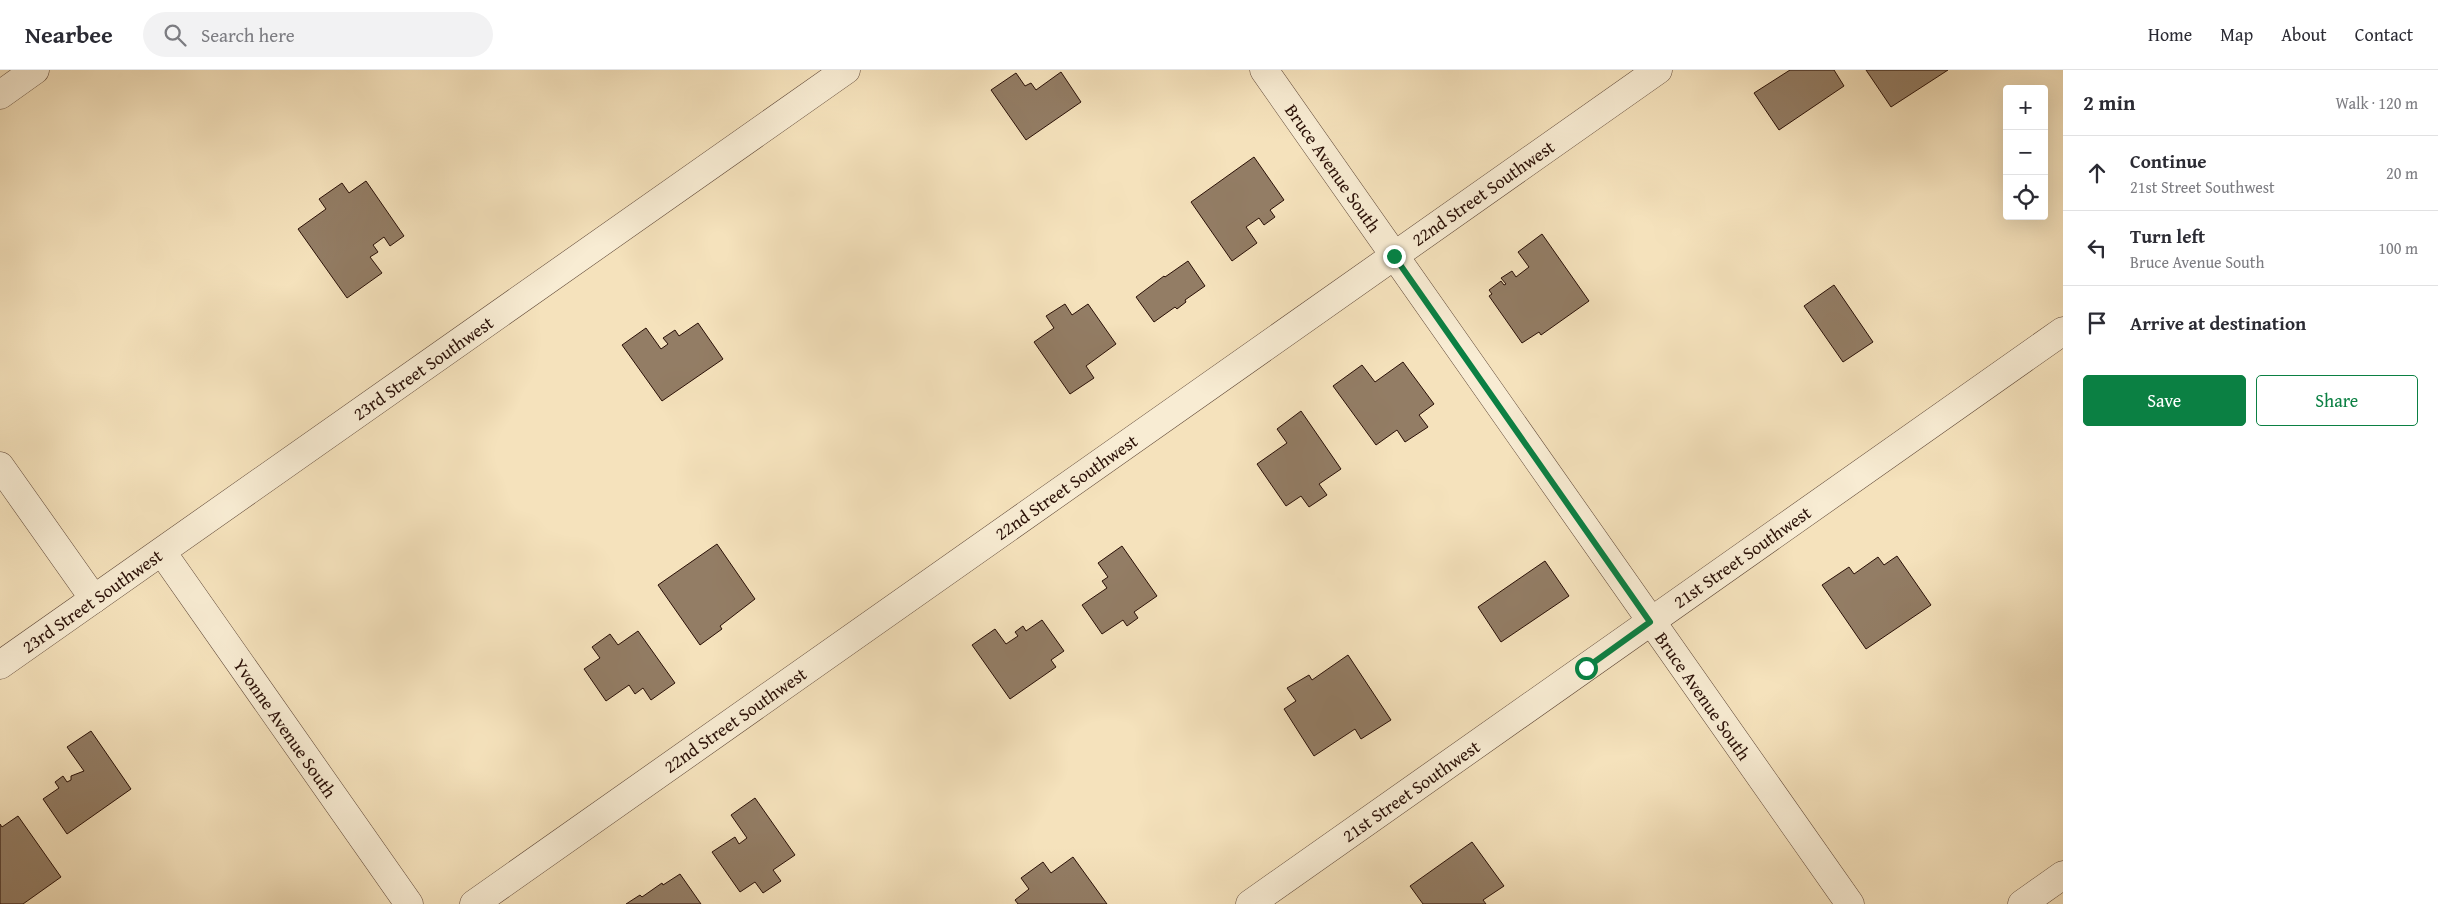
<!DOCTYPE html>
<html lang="en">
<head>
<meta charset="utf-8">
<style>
  body { margin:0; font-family:"Gentium Book Plus",serif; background:#f2f2f3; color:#2b2b33 }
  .controls { position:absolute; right:15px; top:15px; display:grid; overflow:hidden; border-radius:5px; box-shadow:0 5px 20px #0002 }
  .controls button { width:45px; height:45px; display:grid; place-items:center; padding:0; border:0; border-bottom:1px solid #e1e1e2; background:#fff; color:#2b2b33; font:25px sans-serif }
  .stop { position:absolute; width:15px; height:15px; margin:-11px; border:4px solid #0b8043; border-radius:50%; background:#fff }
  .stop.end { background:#0b8043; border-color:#fff; box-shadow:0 1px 5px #0008 }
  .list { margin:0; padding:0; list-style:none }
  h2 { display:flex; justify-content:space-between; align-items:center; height:65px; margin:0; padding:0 20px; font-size:21px }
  h2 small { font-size:16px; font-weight:400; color:#7c7c81 }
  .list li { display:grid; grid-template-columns:32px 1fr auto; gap:15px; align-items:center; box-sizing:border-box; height:75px; padding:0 20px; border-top:1px solid #e1e1e2 }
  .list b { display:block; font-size:19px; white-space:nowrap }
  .list p { margin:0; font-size:16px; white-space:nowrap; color:#7c7c81 }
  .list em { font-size:16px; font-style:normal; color:#7c7c81 }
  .actions { display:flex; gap:10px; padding:15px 20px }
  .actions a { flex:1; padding:11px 0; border:1px solid #0b8043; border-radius:5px; text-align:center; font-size:18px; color:#0b8043 }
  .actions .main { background:#0b8043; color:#fff }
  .icon { flex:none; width:28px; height:28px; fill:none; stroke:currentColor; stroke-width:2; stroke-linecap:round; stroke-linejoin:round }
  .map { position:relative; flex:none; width:2063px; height:834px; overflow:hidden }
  header { display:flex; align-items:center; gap:30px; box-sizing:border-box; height:70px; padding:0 25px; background:#fff; border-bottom:1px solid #e1e1e2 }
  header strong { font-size:24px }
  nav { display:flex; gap:28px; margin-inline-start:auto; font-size:18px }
  .search { width:350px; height:45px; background:#f2f2f3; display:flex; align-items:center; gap:12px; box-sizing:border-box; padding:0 18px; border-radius:28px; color:#7c7c81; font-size:19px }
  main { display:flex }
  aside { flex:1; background:#fff }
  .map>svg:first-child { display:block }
  .building { fill:#937d65; stroke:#290f06 }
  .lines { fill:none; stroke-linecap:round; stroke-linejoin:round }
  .minor-casing { stroke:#5c4434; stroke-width:29 }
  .tertiary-casing { stroke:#5c4434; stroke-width:29 }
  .minor { stroke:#f8ecd3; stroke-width:28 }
  .tertiary { stroke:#f8ecd3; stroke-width:28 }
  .route { stroke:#0b8043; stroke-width:6 }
  .labels { text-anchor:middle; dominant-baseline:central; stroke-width:4; stroke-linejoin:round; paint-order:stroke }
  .street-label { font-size:18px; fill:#290f06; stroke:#f8ecd3 }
</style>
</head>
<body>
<header>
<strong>Nearbee</strong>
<div class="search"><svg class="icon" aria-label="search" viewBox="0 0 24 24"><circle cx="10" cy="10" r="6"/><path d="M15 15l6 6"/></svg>Search here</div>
<nav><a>Home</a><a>Map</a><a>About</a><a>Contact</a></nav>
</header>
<main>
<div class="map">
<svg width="2063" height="834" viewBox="0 0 2063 834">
  <rect width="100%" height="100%" fill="#f5e2bc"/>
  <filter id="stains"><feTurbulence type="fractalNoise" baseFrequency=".004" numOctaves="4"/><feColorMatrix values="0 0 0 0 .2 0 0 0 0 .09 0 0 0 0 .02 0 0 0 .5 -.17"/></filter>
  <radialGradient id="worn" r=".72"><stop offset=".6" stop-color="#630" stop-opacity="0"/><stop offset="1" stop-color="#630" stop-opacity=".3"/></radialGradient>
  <g class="building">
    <path d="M1790,0H1834L1844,16L1779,60L1754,23Z"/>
    <path d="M1866,0H1948L1891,37Z"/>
    <path d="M1061,2L1081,32L1026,70L991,20L1016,3L1025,16L1031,13L1036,20Z"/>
    <path d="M1254,87L1284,130L1270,140L1275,147L1264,155L1259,148L1246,157L1257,173L1232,191L1191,132Z"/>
    <path d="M366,111L404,166L390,176L384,167L373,175L378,182L370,187L382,203L347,228L298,159L326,139L319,129L342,113L349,123Z"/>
    <path d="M1542,164L1589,231L1541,265L1539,262L1522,273L1489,226L1492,224L1489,220L1501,211L1504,215L1506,214L1501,208L1512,201L1516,207L1529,197L1518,182Z"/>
    <path d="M1188,191L1205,216L1185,230L1186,232L1177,239L1175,237L1154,252L1136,227L1164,206L1165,207Z"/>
    <path d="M1834,215L1873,272L1843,292L1804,236Z"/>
    <path d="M1065,234L1072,245L1088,234L1116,274L1086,296L1094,308L1070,324L1034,272L1054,258L1046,246Z"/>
    <path d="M698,253L723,289L662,331L622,275L646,258L661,279L668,274L663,268L675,260L679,266Z"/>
    <path d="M1403,292L1434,334L1419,345L1428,357L1405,372L1397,360L1376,375L1333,316L1362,295L1375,312Z"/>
    <path d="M1301,341L1341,399L1319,414L1327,425L1309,437L1301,426L1286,436L1257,394L1287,373L1277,359Z"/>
    <path d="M717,474L755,529L720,556L722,559L700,575L658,515Z"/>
    <path d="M1122,476L1157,526L1134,542L1138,548L1127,556L1123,550L1102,564L1082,535L1107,518L1102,511L1108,507L1098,493Z"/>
    <path d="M1897,486L1931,535L1866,579L1822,515L1849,497L1854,504L1878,487L1884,495Z"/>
    <path d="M1545,491L1569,526L1501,572L1478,537Z"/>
    <path d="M1042,550L1064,581L1051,590L1056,597L1010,629L972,575L995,559L1006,574L1018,566L1015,562L1023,556L1026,561Z"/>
    <path d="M638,561L675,613L651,630L643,618L635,624L629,615L606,631L584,599L600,588L592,577L610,564L618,575Z"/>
    <path d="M1348,585L1391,650L1361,669L1355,659L1314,686L1284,639L1296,631L1287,618L1309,605L1312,610Z"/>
    <path d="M91,661L131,719L67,764L43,729L59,718L55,712L63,706L67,712L71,710V706L84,701L67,677Z"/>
    <path d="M755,728L795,785L773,800L781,811L763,823L755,812L740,822L712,782L735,767L739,774L747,768L731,745Z"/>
    <path d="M18,746L61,807L23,834H0V754L2,757Z"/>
    <path d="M1472,772L1504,816L1483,830L1486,834H1423L1410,816Z"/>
    <path d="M1073,787L1107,834H1018L1015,830L1029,819L1021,808L1043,792L1051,803Z"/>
    <path d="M680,804L701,834H626L640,825L642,827L662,813L663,815Z"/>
  </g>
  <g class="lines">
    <defs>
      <g id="minor">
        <path d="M1264,0L1850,834"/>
        <path d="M0,25L35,0"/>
        <path d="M0,396L94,529"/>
        <path d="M162,482L409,834"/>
        <path d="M474,834L1658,0"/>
        <path d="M1250,834L2063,261"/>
        <path d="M2022,834L2063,805"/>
      </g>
      <path id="tertiary" d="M0,595L846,0"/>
    </defs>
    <use href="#minor" class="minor-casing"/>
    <use href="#tertiary" class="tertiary-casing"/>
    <use href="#minor" class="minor"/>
    <use href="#tertiary" class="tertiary"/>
  </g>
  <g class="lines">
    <path class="route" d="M1394,186L1650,552L1586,598"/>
  </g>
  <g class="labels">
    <g class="street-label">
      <text transform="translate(1333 98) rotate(55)">Bruce Avenue South</text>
      <text transform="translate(1483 123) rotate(-35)">22nd Street Southwest</text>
      <text transform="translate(423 298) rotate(-35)">23rd Street Southwest</text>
      <text transform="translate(1066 417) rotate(-35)">22nd Street Southwest</text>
      <text transform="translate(1742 487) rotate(-35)">21st Street Southwest</text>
      <text transform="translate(92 531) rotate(-35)">23rd Street Southwest</text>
      <text transform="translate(1703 626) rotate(55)">Bruce Avenue South</text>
      <text transform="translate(735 650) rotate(-35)">22nd Street Southwest</text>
      <text transform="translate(285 658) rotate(55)">Yvonne Avenue South</text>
      <text transform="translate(1411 721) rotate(-35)">21st Street Southwest</text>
    </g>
  </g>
  <rect width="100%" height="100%" filter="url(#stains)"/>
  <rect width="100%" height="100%" fill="url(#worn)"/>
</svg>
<div class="controls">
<button>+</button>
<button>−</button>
<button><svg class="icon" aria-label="locate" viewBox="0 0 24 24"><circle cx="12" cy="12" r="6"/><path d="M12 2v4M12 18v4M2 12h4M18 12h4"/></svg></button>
</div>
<div class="stop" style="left:1586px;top:598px"></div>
<div class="stop end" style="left:1394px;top:186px"></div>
</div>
<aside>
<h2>2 min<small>Walk · 120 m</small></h2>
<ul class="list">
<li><svg class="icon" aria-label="ahead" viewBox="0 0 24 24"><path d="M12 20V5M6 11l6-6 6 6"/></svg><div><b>Continue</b><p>21st Street Southwest</p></div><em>20 m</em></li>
<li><svg class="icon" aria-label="left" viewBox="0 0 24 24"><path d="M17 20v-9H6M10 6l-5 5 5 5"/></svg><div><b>Turn left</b><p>Bruce Avenue South</p></div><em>100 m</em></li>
<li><svg class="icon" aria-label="arrive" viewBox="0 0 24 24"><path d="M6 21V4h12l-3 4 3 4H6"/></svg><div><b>Arrive at destination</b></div></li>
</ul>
<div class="actions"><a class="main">Save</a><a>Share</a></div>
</aside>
</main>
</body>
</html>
